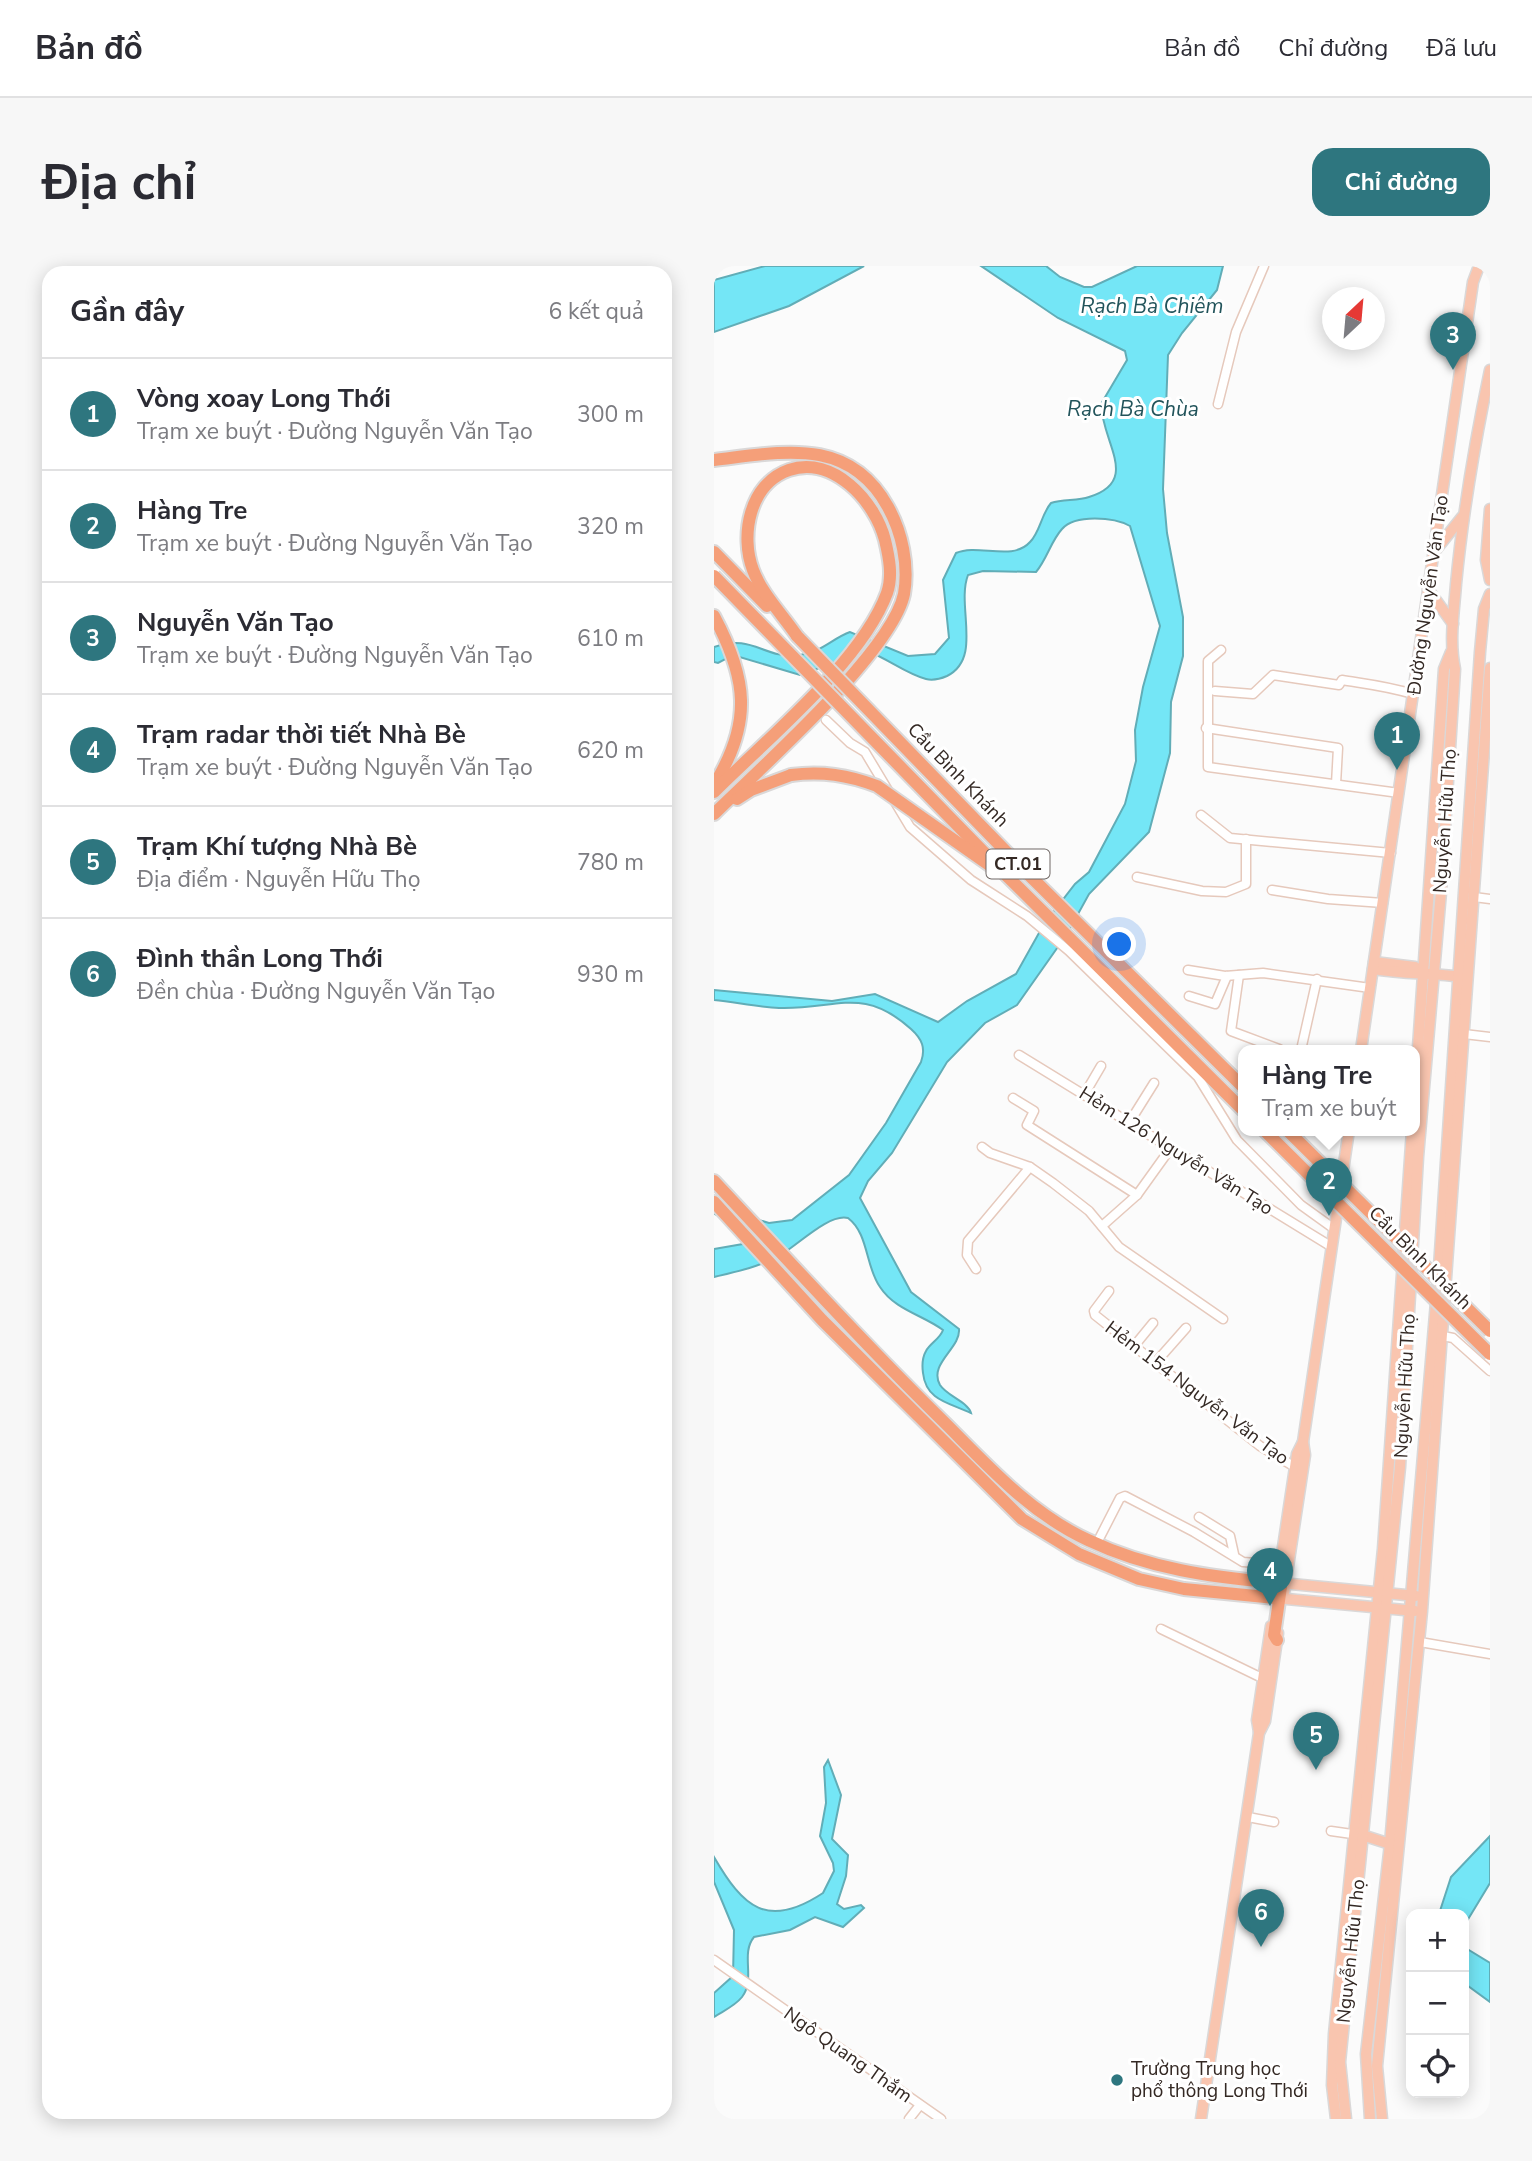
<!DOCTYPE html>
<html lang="vi">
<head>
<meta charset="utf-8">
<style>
  body { margin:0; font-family:"Nunito Sans",sans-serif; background:#f7f7f7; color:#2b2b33 }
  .controls { position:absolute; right:21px; bottom:21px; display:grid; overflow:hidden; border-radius:14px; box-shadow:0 4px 18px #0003 }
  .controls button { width:63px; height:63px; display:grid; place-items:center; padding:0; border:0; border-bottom:2px solid #e1e1e2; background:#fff; color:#2b2b33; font:35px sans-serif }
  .compass { position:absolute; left:608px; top:21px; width:63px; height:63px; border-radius:50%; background:#fff; box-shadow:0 4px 18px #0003; rotate:26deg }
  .you { position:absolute; left:406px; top:679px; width:24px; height:24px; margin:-18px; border:5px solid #fff; border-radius:50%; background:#1a73e8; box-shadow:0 0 0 10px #1a73e833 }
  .badge { display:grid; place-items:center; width:46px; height:46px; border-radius:50%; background:#2e767f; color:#fff; font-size:23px; font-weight:700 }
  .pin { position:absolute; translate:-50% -58px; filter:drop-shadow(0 2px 4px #0008) }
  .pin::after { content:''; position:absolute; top:37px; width:24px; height:21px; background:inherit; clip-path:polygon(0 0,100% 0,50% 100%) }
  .popup { position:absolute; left:524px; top:779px; width:182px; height:91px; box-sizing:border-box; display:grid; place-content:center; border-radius:14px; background:#fff; filter:drop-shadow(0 2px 5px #0005); font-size:23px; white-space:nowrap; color:#7c7c81 }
  .popup b { font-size:26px; color:#2b2b33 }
  .popup::after { content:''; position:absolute; left:50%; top:100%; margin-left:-14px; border:14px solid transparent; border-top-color:#fff }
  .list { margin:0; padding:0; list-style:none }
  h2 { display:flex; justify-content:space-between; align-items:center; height:91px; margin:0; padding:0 28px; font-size:30px }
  h2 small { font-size:23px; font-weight:400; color:#7c7c81 }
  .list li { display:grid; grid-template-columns:46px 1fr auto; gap:21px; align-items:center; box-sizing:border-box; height:112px; padding:0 28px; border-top:2px solid #e1e1e2 }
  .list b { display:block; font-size:26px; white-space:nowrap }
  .list p { margin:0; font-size:23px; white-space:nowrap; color:#7c7c81 }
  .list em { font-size:23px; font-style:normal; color:#7c7c81 }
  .icon { flex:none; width:38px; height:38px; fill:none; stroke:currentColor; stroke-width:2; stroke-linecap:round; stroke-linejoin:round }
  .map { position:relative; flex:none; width:776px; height:1853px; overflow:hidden; border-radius:21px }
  header { display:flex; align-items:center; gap:42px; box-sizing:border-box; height:98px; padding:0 35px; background:#fff; border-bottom:2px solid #e1e1e2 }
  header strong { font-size:33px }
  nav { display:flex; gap:38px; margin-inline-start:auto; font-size:24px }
  .intro { display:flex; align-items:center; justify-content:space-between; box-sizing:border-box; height:168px; padding:0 42px }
  h1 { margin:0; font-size:49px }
  .button { padding:18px 32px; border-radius:21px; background:#2e767f; color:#fff; font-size:24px; font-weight:700 }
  main { display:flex; gap:42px; padding:0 42px }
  aside { flex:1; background:#fff; border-radius:21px; box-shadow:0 4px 18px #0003 }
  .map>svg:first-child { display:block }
  .water { fill:#74e6f6; stroke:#61adb7; stroke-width:2 }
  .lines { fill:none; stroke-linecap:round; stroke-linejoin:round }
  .minor-casing { stroke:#e6c9bc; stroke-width:11 }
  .major-casing { stroke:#dad8d8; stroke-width:13 }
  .highway-casing { stroke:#dad8d8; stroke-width:16 }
  .minor { stroke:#fff; stroke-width:8 }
  .major { stroke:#f9c5af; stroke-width:10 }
  .highway { stroke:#f59f79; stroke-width:12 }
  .highway-bridge-casing { stroke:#dad8d8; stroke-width:16; stroke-linecap:butt }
  .highway-bridge { stroke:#f59f79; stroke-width:12 }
  .poi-dot { fill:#2e767f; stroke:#fff; stroke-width:2.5 }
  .labels { text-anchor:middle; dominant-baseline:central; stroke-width:6; stroke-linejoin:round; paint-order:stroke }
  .shield { fill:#fff; stroke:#716966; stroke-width:2 }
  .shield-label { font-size:18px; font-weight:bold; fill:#342924 }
  .street-label { font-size:19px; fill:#342924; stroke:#fff }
  .poi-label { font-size:19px; fill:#342924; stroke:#fff; text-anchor:start }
  .water-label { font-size:21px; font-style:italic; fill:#22545b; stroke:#fff }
</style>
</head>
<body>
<header>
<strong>Bản đồ</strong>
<nav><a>Bản đồ</a><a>Chỉ đường</a><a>Đã lưu</a></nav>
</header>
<div class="intro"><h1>Địa chỉ</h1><a class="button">Chỉ đường</a></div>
<main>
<aside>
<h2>Gần đây<small>6 kết quả</small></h2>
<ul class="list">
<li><span class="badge">1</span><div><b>Vòng xoay Long Thới</b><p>Trạm xe buýt · Đường Nguyễn Văn Tạo</p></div><em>300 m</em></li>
<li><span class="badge">2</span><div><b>Hàng Tre</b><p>Trạm xe buýt · Đường Nguyễn Văn Tạo</p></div><em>320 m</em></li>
<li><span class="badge">3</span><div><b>Nguyễn Văn Tạo</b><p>Trạm xe buýt · Đường Nguyễn Văn Tạo</p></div><em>610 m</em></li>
<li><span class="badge">4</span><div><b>Trạm radar thời tiết Nhà Bè</b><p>Trạm xe buýt · Đường Nguyễn Văn Tạo</p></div><em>620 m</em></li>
<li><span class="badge">5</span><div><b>Trạm Khí tượng Nhà Bè</b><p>Địa điểm · Nguyễn Hữu Thọ</p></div><em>780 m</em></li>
<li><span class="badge">6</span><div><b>Đình thần Long Thới</b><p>Đền chùa · Đường Nguyễn Văn Tạo</p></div><em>930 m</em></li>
</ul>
</aside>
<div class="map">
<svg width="776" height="1853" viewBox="0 0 776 1853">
  <rect width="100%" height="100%" fill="#fbfbfb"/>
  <g class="water">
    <path d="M51,0H150L75,40L0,66V14Z"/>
    <path d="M267,0H332L346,11L370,21H378L423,0H509L503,24L468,67L454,89L449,223L453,267L469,351V390L457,436L456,487L435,566L375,628L353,668L303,739L271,757L233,796L178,887L154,915L146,932L197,1026L245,1063C247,1082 214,1098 226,1119C233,1130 254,1136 257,1147C236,1137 212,1135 209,1107C208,1100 208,1092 212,1085C216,1077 226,1073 229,1064C209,1049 181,1044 166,1021C151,1000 155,968 134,952C114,947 81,982 63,991C44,1001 21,1006 0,1011V983L46,975L48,972L1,948L0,933L29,949L55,957L78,954L135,909L172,857L207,796C212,782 208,773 197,763C148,719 122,744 65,742C43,741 21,736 0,734V724L118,735L161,728L224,756L253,735L302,708L330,658L361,618L375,606L411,538L422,495L421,464L429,421L446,360L416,260C400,251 361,248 348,263C337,275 333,293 322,306L269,305L254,309C242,340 269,392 233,410C226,413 220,415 212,413C192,408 173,392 153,385L86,409L19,389L4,397L0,396V381C40,367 49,394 86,389C106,387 119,372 136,366L194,390L221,388L235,372L229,314L242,287C264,277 298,296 316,276C326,266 327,249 337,237C349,233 363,235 375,231C427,215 388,177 387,138L413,94L411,85L344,52Z"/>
    <path d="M114,1494L127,1529L118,1573L134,1589L132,1610L123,1638L130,1643L147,1639L150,1642L129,1661L101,1651L76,1664L40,1671C26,1688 42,1713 28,1731C21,1740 9,1745 0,1751V1727L19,1710L20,1664L0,1616V1591C29,1641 53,1664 109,1627L120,1605L119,1597L106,1570L112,1537L110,1501Z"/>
    <path d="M776,1570V1617L750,1660V1648H725L737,1611Z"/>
    <path d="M750,1681L776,1697V1736L750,1717Z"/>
  </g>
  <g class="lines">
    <defs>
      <g id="minor">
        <path d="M504,138L522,66L550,0"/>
        <path d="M507,384L494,395V501L685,527"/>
        <path d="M501,425L539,428L559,409L625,419L628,414C653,418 673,420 699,428"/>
        <path d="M112,454L136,477L151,486L196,561L257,614L313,650L355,685L484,811L523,874L587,939L619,962"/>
        <path d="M492,462L624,482L622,518"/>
        <path d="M487,549L516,572L677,587"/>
        <path d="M423,611L488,625L512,626L532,618V573"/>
        <path d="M558,624L614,633L669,637"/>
        <path d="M760,631L776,633"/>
        <path d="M474,704L511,710L549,707L656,722"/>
        <path d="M525,709L517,765L565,783"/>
        <path d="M475,730L501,738L513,710"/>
        <path d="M750,768L776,771"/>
        <path d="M587,784L603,713"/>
        <path d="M305,789L618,981"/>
        <path d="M370,829L387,800"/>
        <path d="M299,832L320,845L313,859L423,929"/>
        <path d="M415,857L440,817"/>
        <path d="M268,881L276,887L316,901L339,917L375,945L405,981L509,1053"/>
        <path d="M388,960L423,929L456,883"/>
        <path d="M262,1003L253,989L254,975L316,901"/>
        <path d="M395,1025L380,1045L381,1049L546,1180L581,1201"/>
        <path d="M729,1070L739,1072L776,1105"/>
        <path d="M421,1079L439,1057"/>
        <path d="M442,1096L472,1062"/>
        <path d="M485,1251L516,1270L520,1288"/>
        <path d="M386,1271L406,1232L411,1230L480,1266L529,1296L567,1299"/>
        <path d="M447,1363L550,1413"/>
        <path d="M706,1376L776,1388"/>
        <path d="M534,1551L560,1556"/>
        <path d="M617,1565L645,1569"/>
        <path d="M0,1694L227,1853"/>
        <path d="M195,1853L206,1839"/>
      </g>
      <g id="major">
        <path d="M776,243L772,294L776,314"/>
        <path d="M721,285L748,251"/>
        <path d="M714,323L739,358"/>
        <path d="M660,696L701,701L709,707"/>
        <path d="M659,703C690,708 718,707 748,711"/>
        <path d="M647,784L759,16L765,0"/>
        <path d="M701,825L730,403L737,386"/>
        <path d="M567,1317L702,1330"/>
        <path d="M563,1321L583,1188L589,1176L635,864"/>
        <path d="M570,1327L591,1189L589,1176"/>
        <path d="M562,1332L701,1345"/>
        <path d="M545,1466L543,1454L557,1360"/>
        <path d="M648,1569L676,1578"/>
        <path d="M487,1853L545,1467L551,1455L564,1367"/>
        <path d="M622,1853L618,1819L620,1768L669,1283L698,864"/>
        <path d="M632,1853L626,1796L686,1201L704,891L727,626L741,403C735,375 740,346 742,318C749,245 761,175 776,104"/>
        <path d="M656,1853L652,1788L676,1578L725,1001L766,386L770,343L776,328"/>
        <path d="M668,1853L663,1800L708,1345L776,402"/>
      </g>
      <g id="highway">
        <path d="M0,194C68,186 135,170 174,241C188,266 195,299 190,328C178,386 45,503 0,548"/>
        <path d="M0,286L53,340"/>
        <path d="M0,350C33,412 39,456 0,519"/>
        <path d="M0,526C53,473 148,395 173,327C179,310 175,291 171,274C161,235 119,189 75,204C35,218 26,270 39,304C48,328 68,348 83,370"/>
        <path d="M23,533L37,524L77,509"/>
        <path d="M293,610L529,844"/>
        <path d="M0,915C76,996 151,1079 231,1157C275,1201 317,1248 374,1274C435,1303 497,1311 564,1317L567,1321L560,1369L563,1374"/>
        <path d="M0,936L108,1054L308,1253L365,1288L425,1313L470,1323L562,1332"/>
      </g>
    </defs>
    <use href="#minor" class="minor-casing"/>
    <use href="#major" class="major-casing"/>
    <use href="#highway" class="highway-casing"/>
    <use href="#minor" class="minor"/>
    <use href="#major" class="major"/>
    <use href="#highway" class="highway"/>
    <defs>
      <g id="highway-bridge">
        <path d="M0,310L293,610"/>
        <path d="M83,370L307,601L529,821"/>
        <path d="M77,509C108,505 134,509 163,520L281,603"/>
        <path d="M550,864L776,1088"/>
        <path d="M573,864L776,1065"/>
      </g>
    </defs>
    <use href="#highway-bridge" class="highway-bridge-casing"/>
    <use href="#highway-bridge" class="highway-bridge"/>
  </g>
  <circle class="poi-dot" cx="403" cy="1814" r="7"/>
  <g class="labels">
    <rect class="shield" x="272.5" y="583.5" width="63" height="29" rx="5"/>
    <g class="shield-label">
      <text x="304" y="598">CT.01</text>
    </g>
    <g class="street-label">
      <text transform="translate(714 329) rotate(-82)">Đường Nguyễn Văn Tạo</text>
      <text transform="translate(244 509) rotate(46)">Cầu Bình Khánh</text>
      <text transform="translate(731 555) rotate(-86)">Nguyễn Hữu Thọ</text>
      <text transform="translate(462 885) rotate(32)">Hẻm 126 Nguyễn Văn Tạo</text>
      <text transform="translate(706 992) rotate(45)">Cầu Bình Khánh</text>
      <text transform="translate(691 1120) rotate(-87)">Nguyễn Hữu Thọ</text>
      <text transform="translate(483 1127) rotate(37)">Hẻm 154 Nguyễn Văn Tạo</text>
      <text transform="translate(637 1685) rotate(-84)">Nguyễn Hữu Thọ</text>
      <text transform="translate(134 1789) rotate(35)">Ngô Quang Thắm</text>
    </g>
    <g class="poi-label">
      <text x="417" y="1803">Trường Trung học<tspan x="417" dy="22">phổ thông Long Thới</tspan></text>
    </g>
    <g class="water-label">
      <text x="438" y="40">Rạch Bà Chiêm</text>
      <text x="419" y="143">Rạch Bà Chùa</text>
    </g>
  </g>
</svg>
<div class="controls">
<button>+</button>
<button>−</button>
<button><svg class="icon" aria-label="locate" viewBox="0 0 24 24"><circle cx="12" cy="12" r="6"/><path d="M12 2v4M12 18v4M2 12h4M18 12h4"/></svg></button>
</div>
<svg class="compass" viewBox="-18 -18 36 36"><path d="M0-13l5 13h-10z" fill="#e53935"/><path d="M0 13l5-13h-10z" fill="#7c7c81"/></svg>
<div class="you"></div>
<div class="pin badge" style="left:683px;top:504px">1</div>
<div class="pin badge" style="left:615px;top:950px">2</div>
<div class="popup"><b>Hàng Tre</b>Trạm xe buýt</div>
<div class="pin badge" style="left:739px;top:104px">3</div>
<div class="pin badge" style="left:556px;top:1340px">4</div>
<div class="pin badge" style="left:602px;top:1504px">5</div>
<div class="pin badge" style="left:547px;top:1681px">6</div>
</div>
</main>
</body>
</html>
